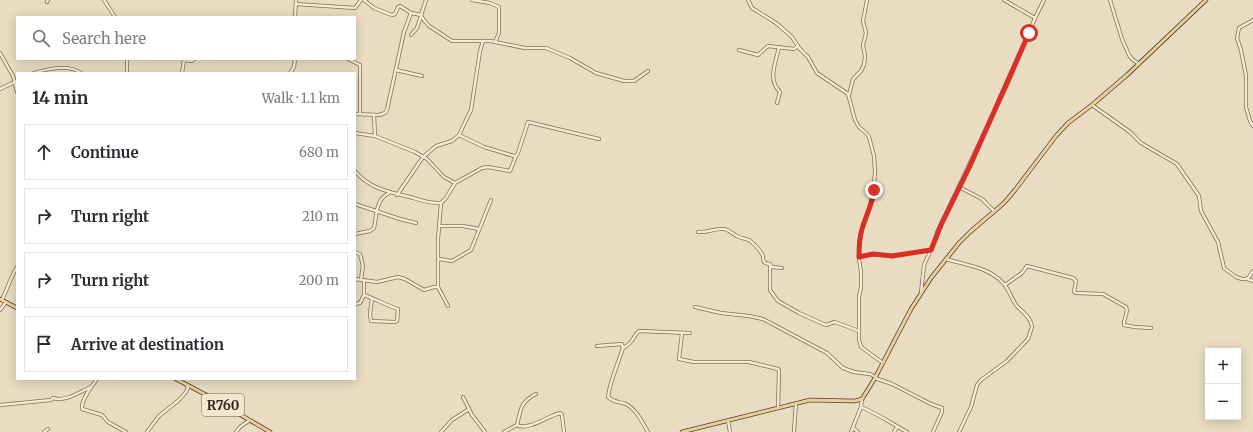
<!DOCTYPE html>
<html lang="en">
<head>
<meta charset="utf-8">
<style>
  body { margin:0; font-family:Merriweather,serif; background:#f2f2f3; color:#2b2b33 }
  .controls { position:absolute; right:12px; bottom:12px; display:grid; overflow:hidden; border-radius:0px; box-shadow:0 2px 10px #0003 }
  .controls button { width:36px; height:36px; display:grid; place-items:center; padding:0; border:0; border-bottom:1px solid #e1e1e2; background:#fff; color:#2b2b33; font:20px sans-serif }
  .stop { position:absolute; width:12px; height:12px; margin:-9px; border:3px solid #d93025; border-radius:50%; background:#fff }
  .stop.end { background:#d93025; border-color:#fff; box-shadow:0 1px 4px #0008 }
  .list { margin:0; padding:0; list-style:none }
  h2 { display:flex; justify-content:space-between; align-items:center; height:52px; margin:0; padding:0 16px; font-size:17px }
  h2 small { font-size:13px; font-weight:400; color:#7c7c81 }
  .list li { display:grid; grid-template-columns:26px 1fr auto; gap:12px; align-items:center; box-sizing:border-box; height:56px; margin:0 8px 8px; padding:0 8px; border:1px solid #e1e1e2; border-radius:0px }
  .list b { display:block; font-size:15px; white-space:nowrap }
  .list em { font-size:13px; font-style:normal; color:#7c7c81 }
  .icon { flex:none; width:22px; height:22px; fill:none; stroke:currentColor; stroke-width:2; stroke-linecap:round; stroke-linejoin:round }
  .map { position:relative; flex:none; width:1253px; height:432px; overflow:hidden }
  .search { position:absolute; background:#fff; box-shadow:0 2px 10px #0003; left:16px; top:16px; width:340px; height:44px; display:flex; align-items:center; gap:10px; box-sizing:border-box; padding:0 14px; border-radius:0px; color:#7c7c81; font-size:15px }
  .panel { position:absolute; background:#fff; box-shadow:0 2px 10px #0003; left:16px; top:72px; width:340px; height:308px; border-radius:0px }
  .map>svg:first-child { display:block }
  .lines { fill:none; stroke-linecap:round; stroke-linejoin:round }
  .minor-casing { stroke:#816e5a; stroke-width:4 }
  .major-casing { stroke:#4f3c2e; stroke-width:4.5 }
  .minor { stroke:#f5ead3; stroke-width:2.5 }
  .major { stroke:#eacf9b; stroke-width:3 }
  .route { stroke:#d93025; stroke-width:5 }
  .labels { text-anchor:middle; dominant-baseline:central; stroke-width:3.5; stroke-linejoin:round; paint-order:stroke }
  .shield { fill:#f2e7d0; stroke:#6c6153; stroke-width:1 }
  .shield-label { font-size:13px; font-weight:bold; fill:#32271d }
</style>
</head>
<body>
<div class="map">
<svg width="1253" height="432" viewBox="0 0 1253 432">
  <rect width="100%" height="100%" fill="#e9dcc1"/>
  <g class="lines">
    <defs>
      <g id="minor">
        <path d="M104,0L115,17"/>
        <path d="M364,0L374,8L392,15L395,14L398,7L400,6L411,13L421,15L423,19L429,26L452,41H490L525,48H546L570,58L596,73L624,81H634L648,71"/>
        <path d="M472,0L490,3L499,7V33L495,42"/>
        <path d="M748,0L752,8L776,23L792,37L799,48L808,57L817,73L848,94L855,120L859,127L867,134L869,137L874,156L875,171L873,199L862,229L859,247V259L861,272V287L859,297V340L861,347L883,363"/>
        <path d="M1004,0L1035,18"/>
        <path d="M1110,0L1122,39L1129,55L1132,59L1139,64"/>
        <path d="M47,2L48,0"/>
        <path d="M296,4L355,8L361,0"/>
        <path d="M421,15L426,0"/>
        <path d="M295,17L296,0"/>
        <path d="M1253,20L1239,28L1237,38L1241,50L1246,76V107L1250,121L1253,126"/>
        <path d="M411,35L417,28L421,16"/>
        <path d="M739,50L758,55L768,46L794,49L798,46"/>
        <path d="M0,53L13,76L17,92"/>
        <path d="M348,59L360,65V114"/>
        <path d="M396,70L422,76"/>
        <path d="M34,73C47,69 69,64 81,73"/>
        <path d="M127,73V59"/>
        <path d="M182,73L184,60L192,61L194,59"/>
        <path d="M290,73L294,67L295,59"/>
        <path d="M0,89L17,81"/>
        <path d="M849,95L853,79L861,71L864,65L865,56L863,45L866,33L863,21L867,0"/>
        <path d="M777,103L780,92C767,79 776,63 779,47"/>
        <path d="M1092,105L1130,132L1141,143L1177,164L1199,196L1201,211L1218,242L1224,268L1236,277L1242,279H1246L1249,277L1253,271"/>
        <path d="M355,114L379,115L385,113L387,110L404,32L411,13"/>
        <path d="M374,115L375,136"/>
        <path d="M355,133L375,136L415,152L427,159L444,177L455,183"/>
        <path d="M459,135L484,147L514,156H516L518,153L528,122L599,139"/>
        <path d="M355,171C370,189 389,192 410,197C420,200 431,204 441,203"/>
        <path d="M959,187L982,199L994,211"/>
        <path d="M397,195L423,157L436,146L452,141L459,135L471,110L480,51L483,41"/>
        <path d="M355,204L400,219L416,223"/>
        <path d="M440,226H463L479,229"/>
        <path d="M698,232C707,233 715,228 723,229C729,229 732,234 737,236C741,239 745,238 749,240C753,243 759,249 762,254C765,259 760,263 770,264L772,267L782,268"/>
        <path d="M355,234L370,231L374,228C377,215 375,200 389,193"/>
        <path d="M355,252L360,254L363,266L361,279"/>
        <path d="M859,257L873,254L891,256L931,250"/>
        <path d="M439,259L452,261L471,250L491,200"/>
        <path d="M946,259C965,265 989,267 1003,283C1009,289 1011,298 1016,305C1022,312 1031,317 1032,327L1028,339L1007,361L981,380L977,385L971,407L959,432"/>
        <path d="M770,264V290L778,301L799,313L821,323L826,325L835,322L859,331"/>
        <path d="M355,279L377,282L398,277L405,279L424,290L434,287H438L448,306"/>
        <path d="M1247,279L1253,281"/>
        <path d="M1005,285L1022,273L1027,266L1073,278L1076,281L1074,292L1076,293L1103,294L1126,307C1129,313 1123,319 1124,325L1135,327L1151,328"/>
        <path d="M438,287V239L441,203L446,198L455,183L482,168L488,167L510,171L516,156"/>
        <path d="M921,293L924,265L935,241L937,232L1008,83L1035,18L1044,0"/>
        <path d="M364,295C375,299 386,305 398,309L397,321L395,322L371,321L370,314L372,298"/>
        <path d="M2,300C7,289 11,277 17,267"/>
        <path d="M355,304L360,303L364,295V280"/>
        <path d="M695,307L721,313L749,316L763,319L827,353L843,368L854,372L870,374L876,377"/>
        <path d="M0,310L6,302"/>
        <path d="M682,333L679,359L694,362H749L778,369L779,371L778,408"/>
        <path d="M597,346L622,344L623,348"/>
        <path d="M875,378L892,384L931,404L942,408V412L933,432"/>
        <path d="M97,379C91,387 81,400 82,409L102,415L108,422L126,432"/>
        <path d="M463,397L472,415L485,432"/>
        <path d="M0,405L51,400L53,398C66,402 79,392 91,387"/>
        <path d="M861,407C878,414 891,423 907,432"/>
        <path d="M728,421L730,432"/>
        <path d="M517,425C528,431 548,416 560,413L562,415L564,432"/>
        <path d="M853,428L858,432"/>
        <path d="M44,432L48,429"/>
        <path d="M147,432L159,416L179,400L186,392L188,388L186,384"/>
        <path d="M236,432L240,427L250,420"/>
        <path d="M441,432L452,420L469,409"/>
        <path d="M504,432L517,425C521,409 520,402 536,394"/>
        <path d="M648,432C643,423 636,409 626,404C620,402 613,402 608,397C610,381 618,364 623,348C634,343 632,337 639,331L690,333"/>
        <path d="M794,432L796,403"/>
        <path d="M851,432L861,407L862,399"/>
        <path d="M894,432L897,427"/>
      </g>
      <g id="major">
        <path d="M0,299L17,308"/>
        <path d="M176,379L210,397L270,432"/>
        <path d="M682,432L810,400L855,401L862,399L875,378L911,309L931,278L959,243L970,232L1004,203L1015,190L1056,136L1068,123L1092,105L1127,75L1206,0"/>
      </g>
    </defs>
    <use href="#minor" class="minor-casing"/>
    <use href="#major" class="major-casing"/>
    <use href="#minor" class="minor"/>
    <use href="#major" class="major"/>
  </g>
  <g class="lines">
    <path class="route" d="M874,190C872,204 866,216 862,229C859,238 859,248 859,257L873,254L892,256L931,250L941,225L969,168L1029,33"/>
  </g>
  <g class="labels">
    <rect class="shield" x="202" y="394" width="42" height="22" rx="3"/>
    <g class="shield-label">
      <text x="223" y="405">R760</text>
    </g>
  </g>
</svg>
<div class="controls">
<button>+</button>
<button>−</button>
</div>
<div class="stop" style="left:1029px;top:33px"></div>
<div class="stop end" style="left:874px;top:190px"></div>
<div class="search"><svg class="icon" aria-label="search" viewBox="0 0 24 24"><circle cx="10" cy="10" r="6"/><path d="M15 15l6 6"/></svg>Search here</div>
<section class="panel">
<h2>14 min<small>Walk · 1.1 km</small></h2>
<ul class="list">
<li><svg class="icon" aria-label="ahead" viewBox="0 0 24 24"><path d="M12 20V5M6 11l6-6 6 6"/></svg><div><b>Continue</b></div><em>680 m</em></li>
<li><svg class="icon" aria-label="right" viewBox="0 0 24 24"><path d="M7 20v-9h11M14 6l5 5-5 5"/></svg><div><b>Turn right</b></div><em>210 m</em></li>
<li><svg class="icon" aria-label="right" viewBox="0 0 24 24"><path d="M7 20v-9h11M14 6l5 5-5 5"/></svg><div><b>Turn right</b></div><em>200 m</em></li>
<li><svg class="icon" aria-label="arrive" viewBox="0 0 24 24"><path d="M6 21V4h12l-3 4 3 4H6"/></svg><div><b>Arrive at destination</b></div></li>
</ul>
</section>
</div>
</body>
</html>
